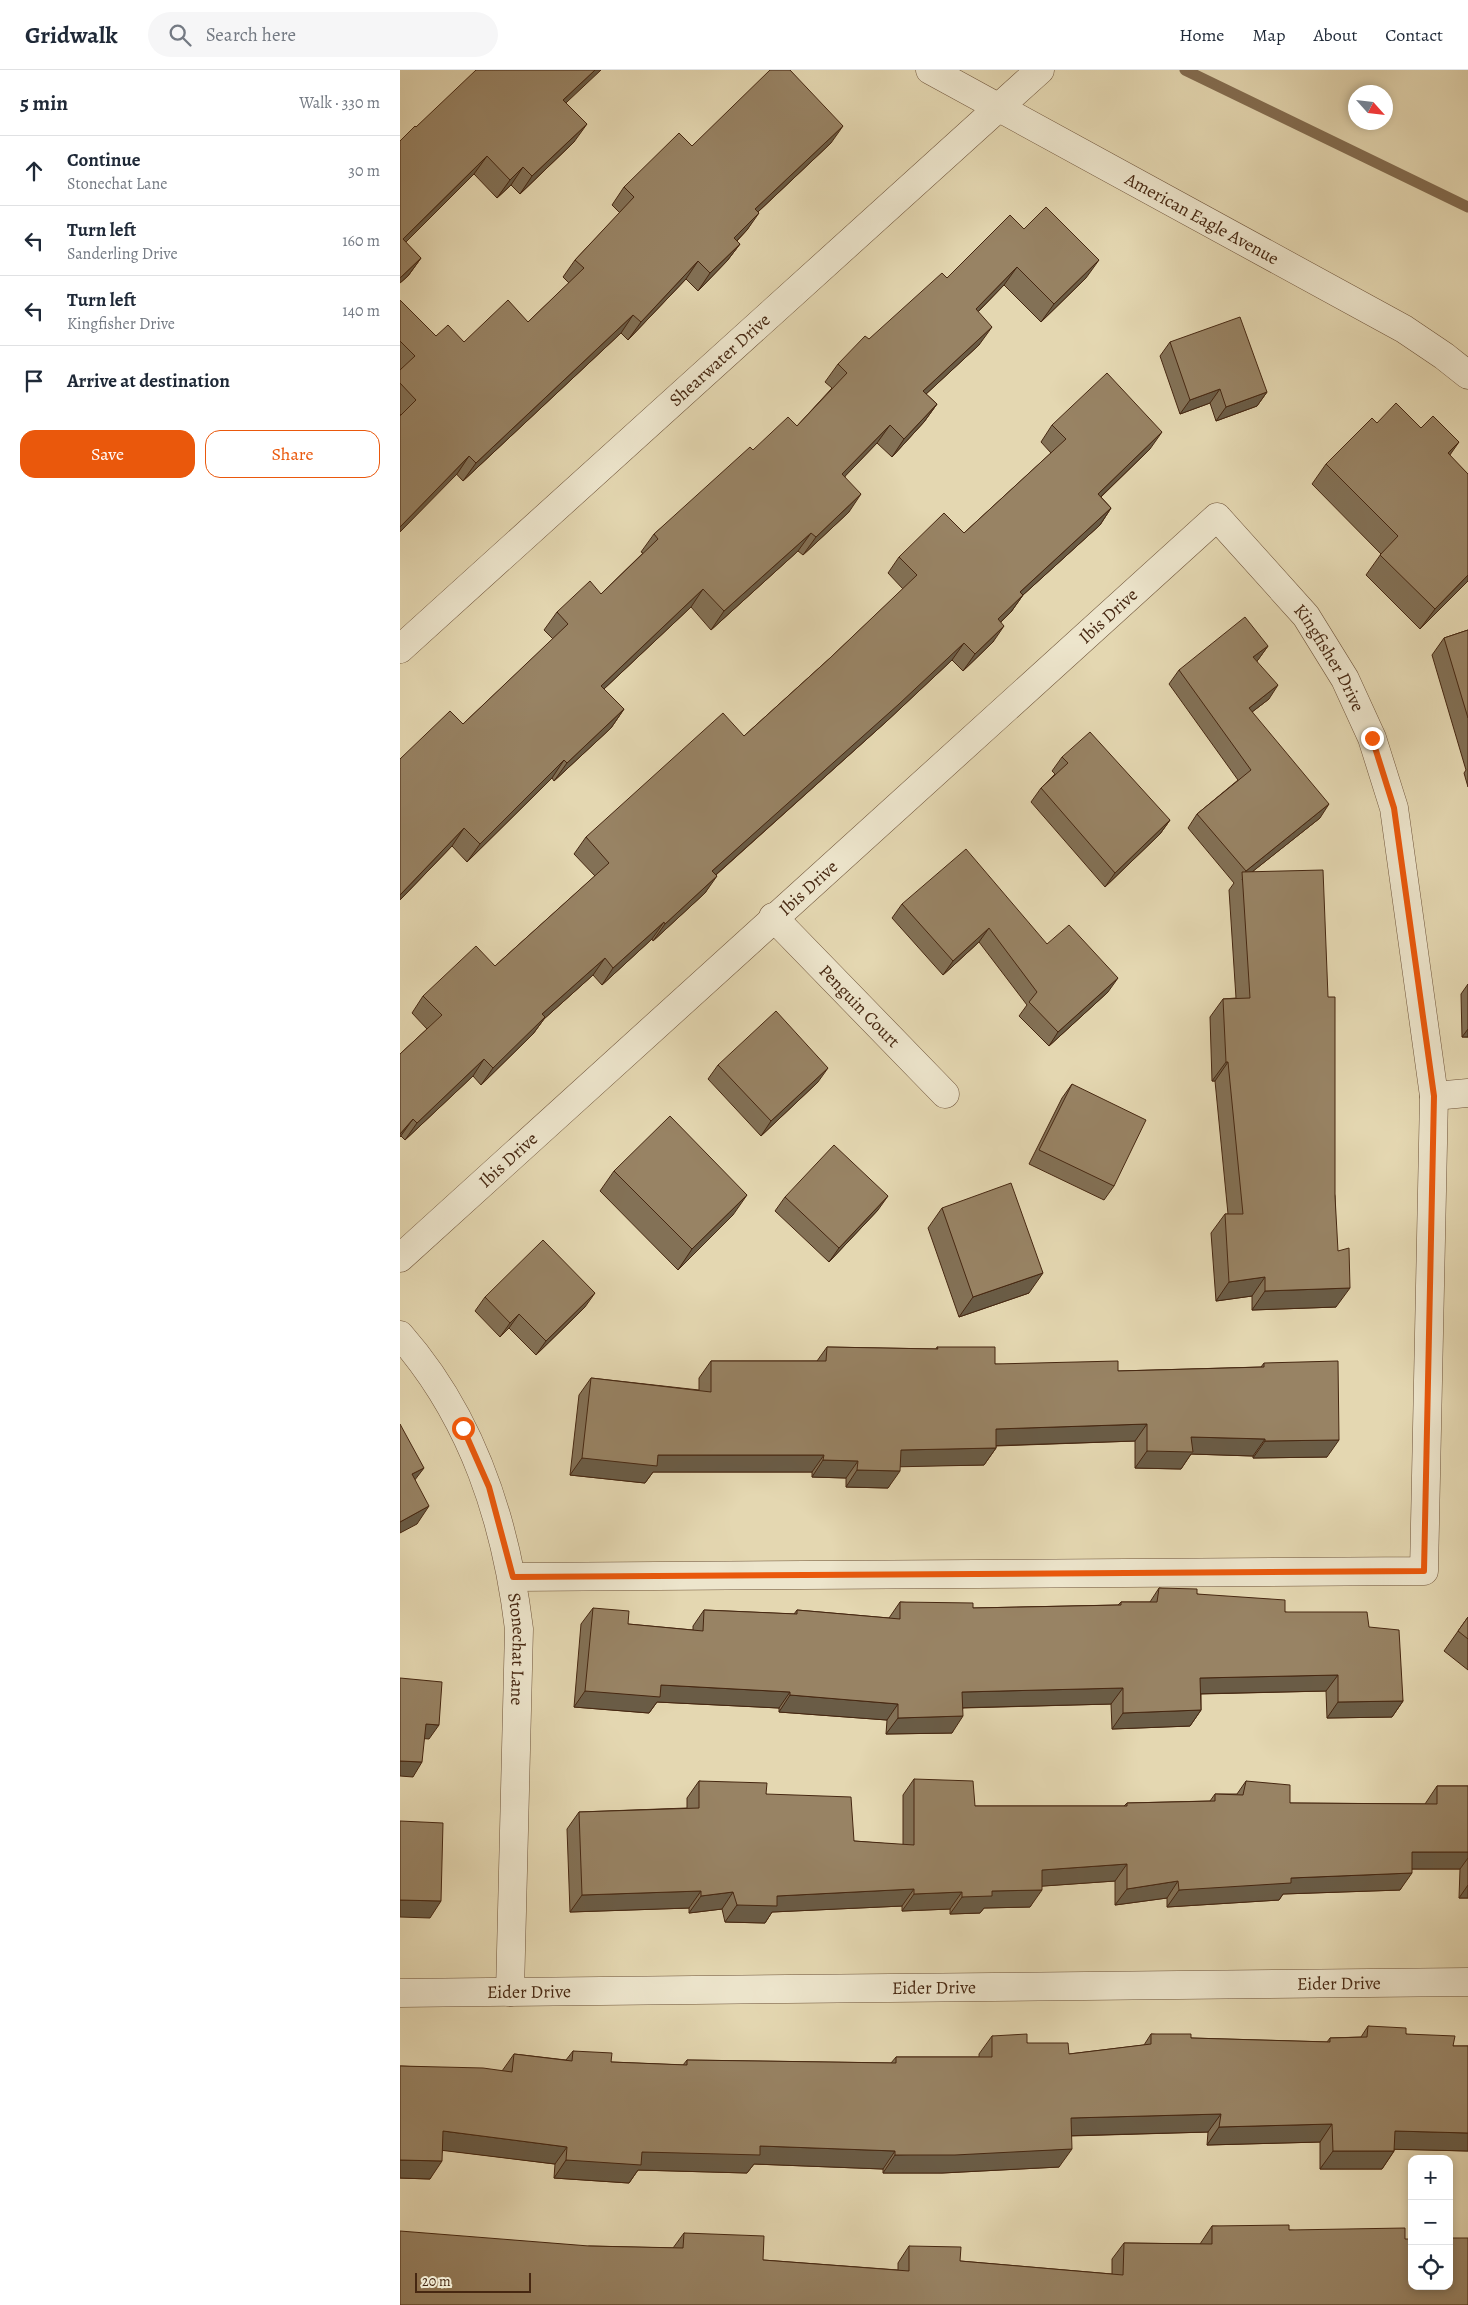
<!DOCTYPE html>
<html lang="en">
<head>
<meta charset="utf-8">
<style>
  body { margin:0; font-family:Alegreya,serif; background:#f6f6f7; color:#1f2937 }
  .controls { position:absolute; right:15px; bottom:15px; display:grid; overflow:hidden; border-radius:10px; box-shadow:0 2px 8px #0003 }
  .controls button { width:45px; height:45px; display:grid; place-items:center; padding:0; border:0; border-bottom:1px solid #e0e1e3; background:#fff; color:#1f2937; font:25px sans-serif }
  .compass { position:absolute; left:948px; top:15px; width:45px; height:45px; border-radius:50%; background:#fff; box-shadow:0 2px 8px #0003; rotate:117deg }
  .scale { position:absolute; left:15px; bottom:12px; width:116px; box-sizing:border-box; padding-left:5px; border:2px solid #462711; border-top:0; font-size:14px; line-height:18px; white-space:nowrap; color:#462711; -webkit-text-stroke:4px #ede5cc; paint-order:stroke }
  .stop { position:absolute; width:15px; height:15px; margin:-11px; border:4px solid #ea580c; border-radius:50%; background:#fff }
  .stop.end { background:#ea580c; border-color:#fff; box-shadow:0 1px 5px #0008 }
  .list { margin:0; padding:0; list-style:none }
  h2 { display:flex; justify-content:space-between; align-items:center; height:65px; margin:0; padding:0 20px; font-size:21px }
  h2 small { font-size:16px; font-weight:400; color:#747a83 }
  .list li { display:grid; grid-template-columns:32px 1fr auto; gap:15px; align-items:center; box-sizing:border-box; height:70px; padding:0 20px; border-top:1px solid #e0e1e3 }
  .list b { display:block; font-size:19px; white-space:nowrap }
  .list p { margin:0; font-size:16px; white-space:nowrap; color:#747a83 }
  .list em { font-size:16px; font-style:normal; color:#747a83 }
  .actions { display:flex; gap:10px; padding:15px 20px }
  .actions a { flex:1; padding:11px 0; border:1px solid #ea580c; border-radius:15px; text-align:center; font-size:18px; color:#ea580c }
  .actions .main { background:#ea580c; color:#fff }
  .icon { flex:none; width:28px; height:28px; fill:none; stroke:currentColor; stroke-width:2; stroke-linecap:round; stroke-linejoin:round }
  .map { position:relative; flex:none; width:1068px; height:2235px; overflow:hidden }
  header { display:flex; align-items:center; gap:30px; box-sizing:border-box; height:70px; padding:0 25px; background:#fff; border-bottom:1px solid #e0e1e3 }
  header strong { font-size:24px }
  nav { display:flex; gap:28px; margin-inline-start:auto; font-size:18px }
  .search { width:350px; height:45px; background:#f6f6f7; display:flex; align-items:center; gap:12px; box-sizing:border-box; padding:0 18px; border-radius:28px; color:#747a83; font-size:19px }
  main { display:flex }
  aside { flex:1; background:#fff }
  .map>svg:first-child { display:block }
  .lines { fill:none; stroke-linecap:round; stroke-linejoin:round }
  .stream { stroke:#846d51; stroke-width:11 }
  .minor-casing { stroke:#6e5339; stroke-width:29 }
  .minor { stroke:#ede5cc; stroke-width:28 }
  .wall { fill:#837156; stroke:#462711 }
  .shaded-wall { fill:#6a5c46; stroke:#462711 }
  .building { fill:#988364; stroke:#462711 }
  .route { stroke:#ea580c; stroke-width:6 }
  .labels { text-anchor:middle; dominant-baseline:central; stroke-width:4; stroke-linejoin:round; paint-order:stroke }
  .street-label { font-size:18px; fill:#462711; stroke:#ede5cc }
</style>
</head>
<body>
<header>
<strong>Gridwalk</strong>
<div class="search"><svg class="icon" aria-label="search" viewBox="0 0 24 24"><circle cx="10" cy="10" r="6"/><path d="M15 15l6 6"/></svg>Search here</div>
<nav><a>Home</a><a>Map</a><a>About</a><a>Contact</a></nav>
</header>
<main>
<aside>
<h2>5 min<small>Walk · 330 m</small></h2>
<ul class="list">
<li><svg class="icon" aria-label="ahead" viewBox="0 0 24 24"><path d="M12 20V5M6 11l6-6 6 6"/></svg><div><b>Continue</b><p>Stonechat Lane</p></div><em>30 m</em></li>
<li><svg class="icon" aria-label="left" viewBox="0 0 24 24"><path d="M17 20v-9H6M10 6l-5 5 5 5"/></svg><div><b>Turn left</b><p>Sanderling Drive</p></div><em>160 m</em></li>
<li><svg class="icon" aria-label="left" viewBox="0 0 24 24"><path d="M17 20v-9H6M10 6l-5 5 5 5"/></svg><div><b>Turn left</b><p>Kingfisher Drive</p></div><em>140 m</em></li>
<li><svg class="icon" aria-label="arrive" viewBox="0 0 24 24"><path d="M6 21V4h12l-3 4 3 4H6"/></svg><div><b>Arrive at destination</b></div></li>
</ul>
<div class="actions"><a class="main">Save</a><a>Share</a></div>
</aside>
<div class="map">
<svg width="1068" height="2235" viewBox="0 0 1068 2235">
  <rect width="100%" height="100%" fill="#e4d7b1"/>
  <filter id="stains"><feTurbulence type="fractalNoise" baseFrequency=".004" numOctaves="4"/><feColorMatrix values="0 0 0 0 .2 0 0 0 0 .09 0 0 0 0 .02 0 0 0 .5 -.17"/></filter>
  <radialGradient id="worn" r=".72"><stop offset=".6" stop-color="#630" stop-opacity="0"/><stop offset="1" stop-color="#630" stop-opacity=".3"/></radialGradient>
  <g class="lines">
    <path class="stream" d="M785,0L1068,137"/>
    <defs>
      <g id="minor">
        <path id="s1" d="M530,0L1004,259L1044,286L1068,305"/>
        <path id="s2" d="M0,579L640,0"/>
        <path id="s3" d="M373,847L545,1024"/>
        <path d="M1034,1026L1068,1023"/>
        <path id="s4" d="M0,1188L817,447L906,546L945,609L972,668L994,738L1034,1026L1024,1501L113,1507"/>
        <path id="s5" d="M0,1265C73,1348 106,1451 119,1559L110,1922"/>
        <path id="s6" d="M0,1923L1068,1912"/>
      </g>
    </defs>
    <use href="#minor" class="minor-casing"/>
    <use href="#minor" class="minor"/>
  </g>
  <g class="wall">
    <path d="M166,33L174,72L120,124L111,115L97,128L74,104L5,172L21,188L8,206L0,213V71L16,57Z"/>
    <path d="M431,73L358,142L347,160L337,171L340,174L327,191L298,221L286,209L228,270L221,263L63,411L0,344V230L36,266L64,272L128,252L169,213L163,207L175,190L220,143L212,135L224,117L292,76Z"/>
    <path d="M624,159L686,208L641,252L604,215L578,242L579,275L526,324L537,334L524,352L492,387L477,373L445,406L449,442L403,485L398,481L311,560L291,537L204,619L224,639L211,658L154,711L152,708L67,792L52,776L0,830V689L63,654L153,569L144,560L157,542L201,524L243,483L241,482L254,464L353,380L397,356L432,318L425,312L438,294L547,208Z"/>
    <path d="M770,272L867,322L857,336L816,351L810,333L780,344L760,286Z"/>
    <path d="M977,353L1021,358L1068,404V511L1020,559L966,505L981,484L912,414L926,394Z"/>
    <path d="M652,355L750,379L701,427L711,438L700,455L623,525L611,542L601,552L593,572L563,601L552,590L487,651L316,805L305,823L253,871L252,869L202,915L193,905L144,949L133,964L81,1015L73,1006L5,1070L1,1066L0,1067V984L27,959L12,943L23,926L95,896L195,806L174,784L186,767L344,666L430,588L503,519L488,503L499,487L564,463L651,383L641,372Z"/>
    <path d="M1068,560V717L1064,703L1066,700L1032,585L1044,568Z"/>
    <path d="M868,576L857,591L869,629L852,642L920,748L853,801L935,1126L936,1237L852,1240V1226L816,1231L811,1163L825,1144H828L815,1011H812L810,947L823,929L836,928L829,820L834,813L788,758L797,744L838,710L769,614L779,600Z"/>
    <path d="M662,687L770,750L760,764L705,817L631,732L641,718L655,704L652,701Z"/>
    <path d="M502,834L647,874L708,922L649,976L619,946L627,935L579,872L543,905L492,848Z"/>
    <path d="M1068,914V967H1062L1061,924Z"/>
    <path d="M318,995L418,1012L361,1066L308,1009Z"/>
    <path d="M672,1014L714,1116L704,1130L629,1094L662,1028Z"/>
    <path d="M214,1101L333,1145L278,1200L200,1121Z"/>
    <path d="M385,1127L478,1140L429,1192L375,1141Z"/>
    <path d="M542,1138L629,1223L559,1247L528,1158Z"/>
    <path d="M85,1227L185,1237L136,1285L109,1258L100,1267L75,1241Z"/>
    <path d="M427,1277L536,1279L537,1277L595,1294L718,1301L861,1297L864,1293L927,1387L853,1388V1386L791,1384L781,1399L735,1398V1371L596,1376V1378L584,1395L500,1396L488,1418L446,1417V1408L412,1407V1402H253L245,1413L170,1405L179,1325L191,1308L299,1320V1308L311,1291H417Z"/>
    <path d="M759,1518L797,1524L885,1542L969,1557L1003,1631L992,1647L927,1648L926,1621L801,1624V1640L790,1656L712,1659L711,1634L563,1638L552,1663L486,1664L487,1650L379,1642V1638L257,1632L249,1643L174,1637L181,1554L193,1538L228,1554L293,1560V1556L304,1540L394,1544L397,1540L489,1548L500,1532L573,1538L718,1535L721,1532H750Z"/>
    <path d="M1068,1547V1600L1044,1581Z"/>
    <path d="M514,1709L575,1736H724L727,1733L810,1731L815,1724H837L846,1711L890,1733L1025,1734L1037,1716H1068V1828H1059L1060,1799H1012L1000,1820L883,1824L879,1830L767,1837V1828L715,1835V1811L642,1816L630,1837L584,1838L580,1843L550,1844V1839L502,1841V1836L372,1842L365,1853L325,1852L322,1839L289,1843V1838L170,1842L167,1759L179,1742L287,1738V1728L299,1711L366,1724L454,1771L503,1775V1725Z"/>
    <path d="M968,1956L1006,1964L1053,1976H1068V2081L994,2079V2081L982,2099H920V2072L807,2075L808,2062L671,2066L659,2097L542,2103H483V2099L354,2094L347,2103L238,2100L229,2113L154,2108L155,2094L43,2080L30,2109L0,2108V1996L102,2001L114,1984L166,1990L173,1981L211,1992L283,1995L287,1990L491,1993L496,1987H579V1984L592,1966L627,1973L669,1984L744,1975L751,1964L791,1968L927,1972L930,1968L961,1967Z"/>
    <path d="M812,2156L889,2160L1005,2169L1068,2235H0L189,2176L273,2178L284,2163L363,2190L498,2200V2193L509,2176L560,2191L712,2204V2189L724,2173L800,2174Z"/>
  </g>
  <g class="shaded-wall">
    <path d="M195,0H201L151,47L163,30Z"/>
    <path d="M187,54L174,72L120,124L132,106Z"/>
    <path d="M443,56L431,73L343,156L355,139Z"/>
    <path d="M87,86L74,104L0,178L3,169Z"/>
    <path d="M123,97L111,115L97,128L110,110Z"/>
    <path d="M359,143L347,160L322,186L334,168Z"/>
    <path d="M340,174L327,191L298,221L310,203Z"/>
    <path d="M21,188L8,206L0,213V208Z"/>
    <path d="M699,190L686,208L641,252L654,234Z"/>
    <path d="M298,191L286,209L228,270L241,252Z"/>
    <path d="M617,197L604,215L563,257L576,239Z"/>
    <path d="M233,245L221,263L63,411L76,393Z"/>
    <path d="M592,257L579,275L510,339L523,321Z"/>
    <path d="M820,319L810,333L780,344L790,330Z"/>
    <path d="M867,322L857,336L816,351L826,337Z"/>
    <path d="M537,334L524,352L492,387L504,369Z"/>
    <path d="M490,355L477,373L430,422L442,404Z"/>
    <path d="M762,362L750,379L686,441L698,424Z"/>
    <path d="M1059,372L1045,392L1048,383Z"/>
    <path d="M69,386L57,404L0,462V457Z"/>
    <path d="M461,424L449,442L403,485L416,467Z"/>
    <path d="M711,438L700,455L623,525L611,542L586,566L598,549L620,522Z"/>
    <path d="M411,463L398,481L311,560L324,541Z"/>
    <path d="M1068,505V511L1020,559L1035,539Z"/>
    <path d="M303,519L291,537L188,634L201,616Z"/>
    <path d="M604,556L593,572L563,601L575,584Z"/>
    <path d="M564,573L552,590L487,651L301,818L312,801Z"/>
    <path d="M868,576L858,590L844,601L853,587Z"/>
    <path d="M878,615L869,629L839,652L849,638Z"/>
    <path d="M224,639L211,658L154,711L167,693Z"/>
    <path d="M164,690L152,708L67,792L80,774Z"/>
    <path d="M929,734L920,748L842,810L846,801Z"/>
    <path d="M770,750L760,764L705,817L715,803Z"/>
    <path d="M64,758L52,776L0,830V825Z"/>
    <path d="M317,806L305,823L253,871L265,854Z"/>
    <path d="M264,852L252,869L202,915L213,898Z"/>
    <path d="M589,858L579,872L543,905L553,891Z"/>
    <path d="M205,888L193,905L144,949L133,964L81,1015L93,998L142,944Z"/>
    <path d="M718,908L708,922L649,976L658,962Z"/>
    <path d="M1068,959V967H1062Z"/>
    <path d="M84,989L73,1006L5,1070L17,1053Z"/>
    <path d="M826,992H828L815,1011H812Z"/>
    <path d="M428,998L418,1012L361,1066L371,1051Z"/>
    <path d="M13,1049L0,1067V1064Z"/>
    <path d="M347,1125L333,1145L278,1200L292,1179Z"/>
    <path d="M488,1126L478,1140L429,1192L439,1178Z"/>
    <path d="M643,1203L629,1223L559,1247L573,1227Z"/>
    <path d="M865,1207L852,1226L816,1231L829,1212Z"/>
    <path d="M950,1218L936,1237L852,1240L865,1221Z"/>
    <path d="M195,1223L185,1237L136,1285L146,1271Z"/>
    <path d="M119,1244L109,1258L100,1267L110,1253Z"/>
    <path d="M747,1354L735,1371L584,1376L596,1359Z"/>
    <path d="M791,1367L865,1369L853,1386L791,1384L781,1399L735,1398L747,1381Z"/>
    <path d="M939,1370L927,1387L853,1388L865,1371Z"/>
    <path d="M596,1378L584,1395L489,1397L501,1380Z"/>
    <path d="M258,1385H424L412,1402H253L245,1413L170,1405L182,1388Z"/>
    <path d="M423,1390L458,1391L446,1408L412,1407Z"/>
    <path d="M24,1398L11,1415L12,1404Z"/>
    <path d="M457,1400L500,1401L488,1418L446,1417Z"/>
    <path d="M29,1436L17,1454L0,1463V1452Z"/>
    <path d="M938,1605L926,1621L789,1624L800,1608Z"/>
    <path d="M261,1615L390,1622L379,1638L257,1632L249,1643L174,1637L185,1621Z"/>
    <path d="M723,1618L711,1634L551,1638L562,1622Z"/>
    <path d="M390,1625L498,1634L487,1650L379,1642Z"/>
    <path d="M1003,1631L992,1647L927,1648L938,1632Z"/>
    <path d="M801,1640L790,1656L712,1659L723,1643Z"/>
    <path d="M563,1646L552,1663L486,1664L498,1648Z"/>
    <path d="M26,1654L39,1655L29,1669L16,1668Z"/>
    <path d="M0,1691L22,1692L13,1707L0,1706Z"/>
    <path d="M1012,1782H1068V1788L1060,1799H1000Z"/>
    <path d="M727,1794L715,1811L630,1817L642,1800Z"/>
    <path d="M1012,1803L1000,1820L883,1824L879,1830L767,1837L779,1820L891,1808Z"/>
    <path d="M778,1811L767,1828L715,1835L727,1819Z"/>
    <path d="M1068,1815V1828H1059Z"/>
    <path d="M514,1819L502,1836L372,1842L365,1853L325,1852L337,1835L377,1826Z"/>
    <path d="M642,1820L630,1837L584,1838L580,1843L550,1844L562,1827L592,1821Z"/>
    <path d="M301,1821L289,1838L170,1842L182,1825Z"/>
    <path d="M333,1822L322,1839L289,1843L301,1826Z"/>
    <path d="M562,1822L550,1839L502,1841L514,1824Z"/>
    <path d="M0,1830L41,1831L30,1848L0,1847Z"/>
    <path d="M821,2044L808,2062L658,2066L671,2048Z"/>
    <path d="M932,2054L920,2072L807,2075L819,2057Z"/>
    <path d="M43,2061L167,2077L155,2094L31,2079Z"/>
    <path d="M995,2061L1068,2063V2081L982,2079Z"/>
    <path d="M360,2076L495,2081L483,2099L354,2094L347,2103L238,2100L229,2113L154,2108L166,2090L242,2082Z"/>
    <path d="M672,2079L659,2097L542,2103H483L495,2085Z"/>
    <path d="M933,2081H994L982,2099H920Z"/>
    <path d="M0,2090L42,2091L30,2109L0,2108Z"/>
  </g>
  <g class="building">
    <path d="M76,0H195L163,30L187,54L132,106L123,97L110,110L87,86L3,169L21,188L0,208V71L15,56L16,57Z"/>
    <path d="M370,0H390L443,56L355,139L359,143L334,168L340,174L310,203L298,191L241,252L233,245L76,393L69,386L0,457V346L16,330L0,313V300L15,286L0,271V230L36,266L48,255L64,272L108,230L128,252L184,198L175,190L234,127L224,117L279,63L292,76Z"/>
    <path d="M646,137L699,190L654,234L617,197L576,239L592,257L523,321L537,334L504,369L490,355L442,404L461,424L416,467L411,463L324,541L303,519L201,616L224,639L167,693L164,690L80,774L64,758L0,825V689L50,641L63,654L168,554L157,542L190,511L201,524L258,469L254,464L350,377L353,380L388,347L397,356L447,303L438,294L465,266L469,269L542,203L547,208L610,145L624,159Z"/>
    <path d="M840,247L867,322L826,337L820,319L790,330L770,272Z"/>
    <path d="M707,303L762,362L698,424L711,438L620,522L623,525L598,549L604,556L575,584L564,573L499,634L312,801L317,806L265,854L264,852L213,898L205,888L142,944L145,947L93,998L84,989L17,1053L13,1049L0,1064V984L42,945L23,926L76,876L95,896L209,793L186,767L323,643L344,666L430,588L517,505L499,487L544,443L564,463L666,369L652,355Z"/>
    <path d="M996,333L1021,358L1033,346L1059,372L1048,383L1068,404V505L1035,539L980,485L998,466L926,394L972,348L977,353Z"/>
    <path d="M845,547L868,576L853,587L878,615L849,638L929,734L846,801L797,744L851,700L779,600Z"/>
    <path d="M1068,560V648L1044,568Z"/>
    <path d="M690,662L770,750L715,803L641,718L668,693L662,687Z"/>
    <path d="M566,779L647,874L669,855L718,908L658,962L629,932L637,922L589,858L553,891L502,834Z"/>
    <path d="M923,800L928,927H935V1126L938,1181L949,1178L950,1218L865,1221V1207L829,1212L825,1144H843L828,992H826L823,929L850,928L842,802Z"/>
    <path d="M376,941L428,998L371,1051L318,995Z"/>
    <path d="M672,1014L746,1050L714,1116L639,1080Z"/>
    <path d="M270,1046L347,1125L292,1179L214,1101Z"/>
    <path d="M434,1075L488,1126L439,1178L385,1127Z"/>
    <path d="M611,1113L643,1203L573,1227L542,1138Z"/>
    <path d="M143,1170L195,1223L146,1271L119,1244L110,1253L85,1227Z"/>
    <path d="M427,1277L538,1279L537,1277H595V1294L718,1291V1301L864,1297V1293L938,1291L939,1370L865,1371V1369L791,1367L793,1382L747,1381V1354L596,1359V1378L501,1380L500,1401L457,1400L458,1391L423,1390L424,1385H258L257,1396L182,1388L191,1308L311,1322V1291H426Z"/>
    <path d="M0,1354L24,1398L12,1404L29,1436L0,1452Z"/>
    <path d="M759,1518L797,1519V1524L885,1530V1542H967L969,1557L999,1560L1003,1631L938,1632V1605L800,1608L801,1640L723,1643V1618L562,1622L563,1646L498,1648V1634L390,1625V1622L261,1615L260,1627L185,1621L193,1538L229,1541L228,1554L303,1561L304,1540L397,1544V1540L500,1549V1532L573,1533V1538L721,1535V1532H757Z"/>
    <path d="M1068,1547V1569L1058,1561Z"/>
    <path d="M0,1608L42,1612L39,1655L26,1654L22,1692L0,1691Z"/>
    <path d="M514,1709L573,1711L575,1736H727V1733L815,1731V1724L843,1725L846,1711L890,1715V1733L1037,1734V1716H1068V1782H1012V1803L891,1808V1813L779,1820L778,1811L727,1819V1794L642,1800V1820L592,1821V1826L562,1827V1822L514,1824V1819L377,1826V1836L337,1835L333,1822L301,1826V1821L182,1825L179,1742L299,1738V1711L367,1713L366,1724L451,1727L454,1771L514,1775Z"/>
    <path d="M0,1751L43,1753L41,1831L0,1830Z"/>
    <path d="M968,1956L1006,1958V1964L1055,1966L1053,1976H1068V2063L995,2061L994,2081H933L932,2054L819,2057L821,2044L671,2048L672,2079L555,2085H495V2081L360,2076V2085L242,2082L241,2095L166,2090L167,2077L43,2061L42,2091L0,2090V1996L83,1998L112,2002L114,1984L172,1991L173,1981L212,1983L211,1992L287,1995V1990L496,1993V1987H592V1966L627,1964V1973H668L669,1984L751,1974V1964H791V1968L930,1972V1968L967,1967Z"/>
    <path d="M889,2155V2160L1005,2158V2169H1012V2216H1049V2168H1068V2235H0V2161L189,2176L283,2178L284,2163L364,2166L363,2190L509,2201V2176L561,2177L560,2191L723,2205L724,2173L812,2174V2156Z"/>
  </g>
  <g class="lines">
    <path class="route" d="M63,1358L89,1417L113,1507L1024,1501L1034,1026L994,738L972,668"/>
  </g>
  <g class="labels">
    <g class="street-label">
      <text stroke="none"><textPath href="#s1" startOffset="310">American Eagle Avenue</textPath></text>
      <text stroke="none"><textPath href="#s2" startOffset="431">Shearwater Drive</textPath></text>
      <text stroke="none"><textPath href="#s4" startOffset="956">Ibis Drive</textPath></text>
      <text stroke="none"><textPath href="#s4" startOffset="1284">Kingfisher Drive</textPath></text>
      <text stroke="none"><textPath href="#s4" startOffset="551">Ibis Drive</textPath></text>
      <text stroke="none"><textPath href="#s3" startOffset="124">Penguin Court</textPath></text>
      <text stroke="none"><textPath href="#s4" startOffset="146">Ibis Drive</textPath></text>
      <text stroke="none"><textPath href="#s5" startOffset="342">Stonechat Lane</textPath></text>
      <text stroke="none"><textPath href="#s6" startOffset="939">Eider Drive</textPath></text>
      <text stroke="none"><textPath href="#s6" startOffset="534">Eider Drive</textPath></text>
      <text stroke="none"><textPath href="#s6" startOffset="129">Eider Drive</textPath></text>
    </g>
  </g>
  <rect width="100%" height="100%" filter="url(#stains)"/>
  <rect width="100%" height="100%" fill="url(#worn)"/>
</svg>
<div class="controls">
<button>+</button>
<button>−</button>
<button><svg class="icon" aria-label="locate" viewBox="0 0 24 24"><circle cx="12" cy="12" r="6"/><path d="M12 2v4M12 18v4M2 12h4M18 12h4"/></svg></button>
</div>
<svg class="compass" viewBox="-18 -18 36 36"><path d="M0-13l5 13h-10z" fill="#e53935"/><path d="M0 13l5-13h-10z" fill="#747a83"/></svg>
<div class="scale">20 m</div>
<div class="stop" style="left:63px;top:1358px"></div>
<div class="stop end" style="left:972px;top:668px"></div>
</div>
</main>
</body>
</html>
